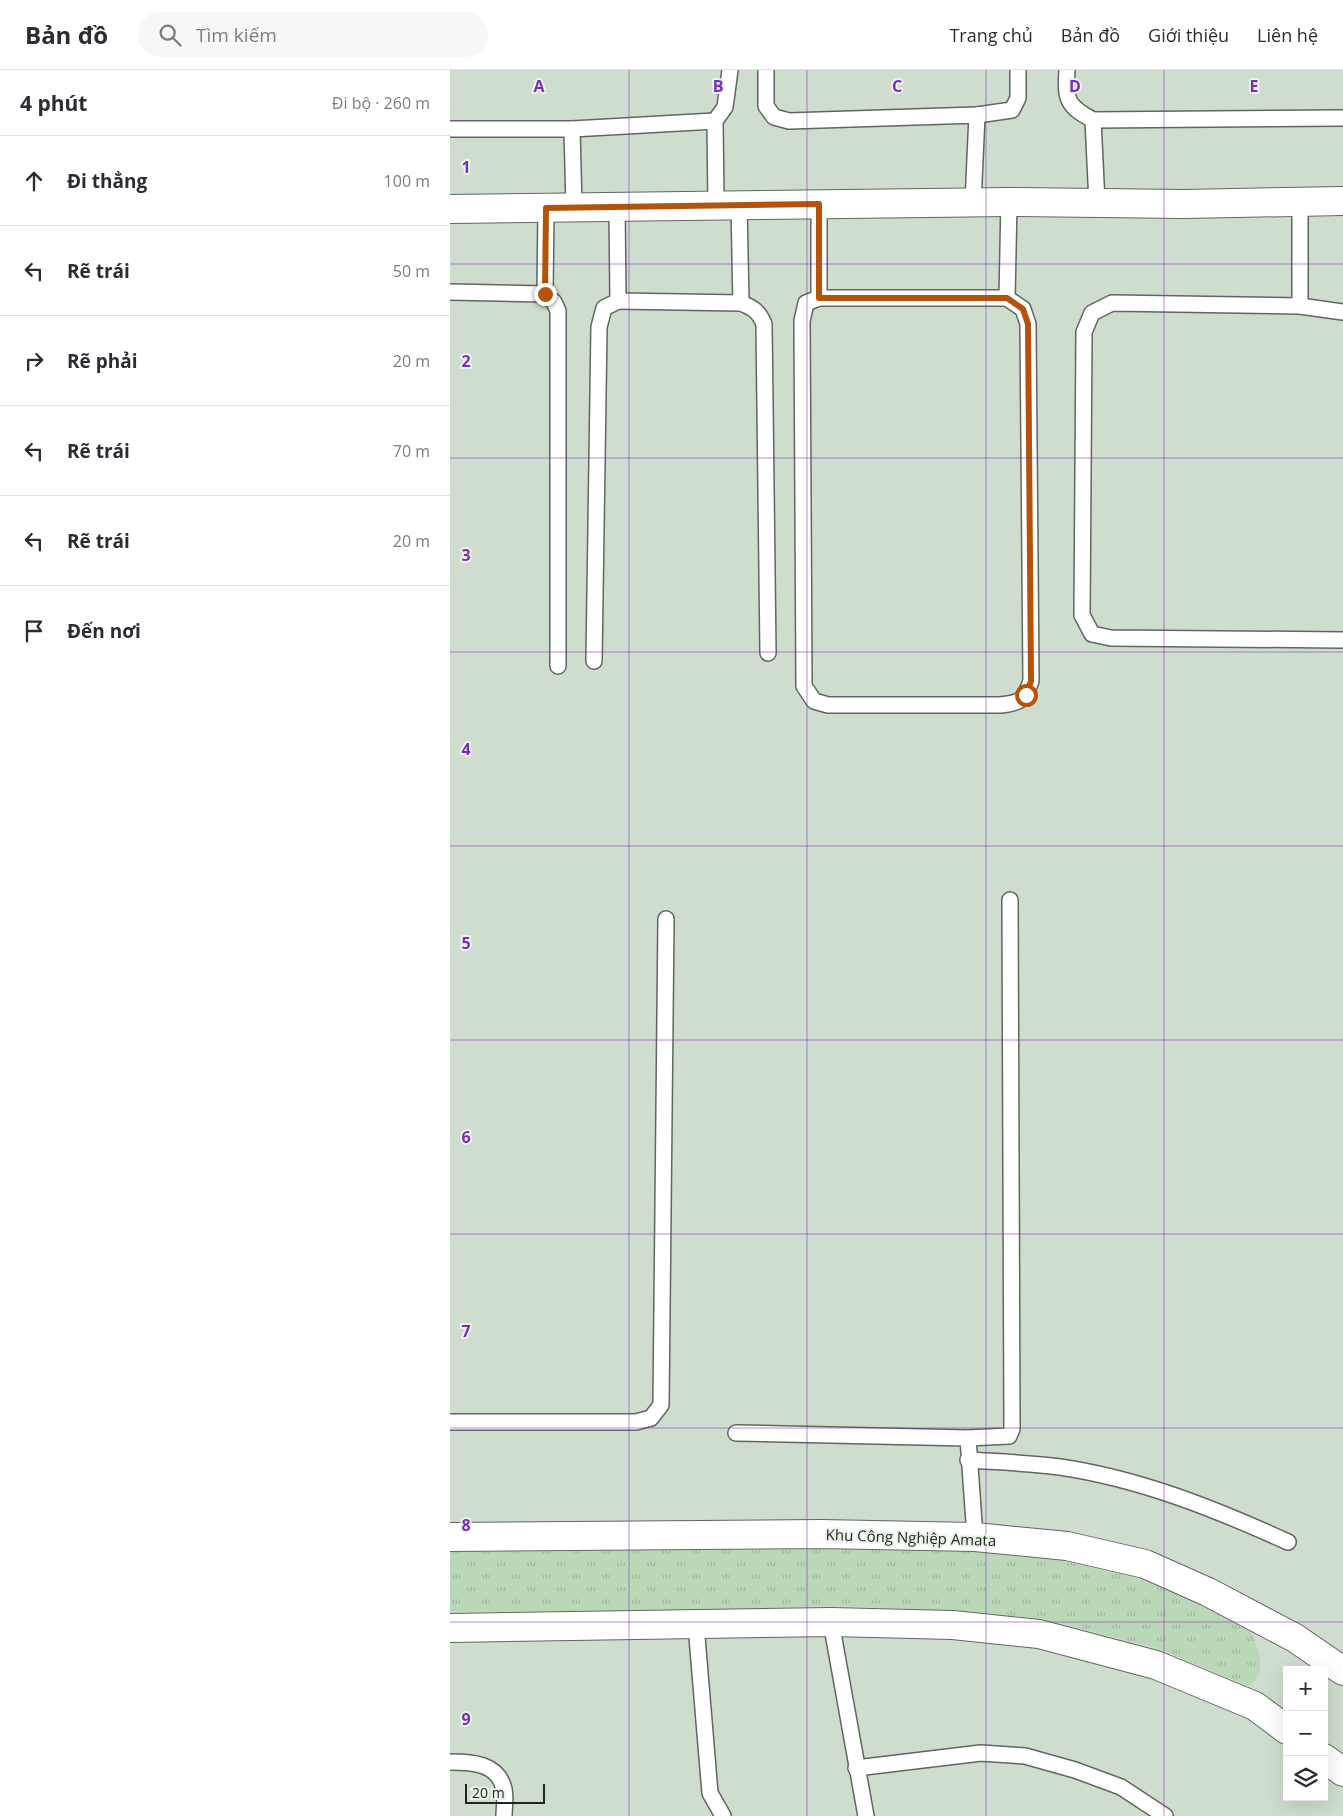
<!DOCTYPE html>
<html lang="vi">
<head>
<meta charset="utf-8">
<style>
  body { margin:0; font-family:"Open Sans",sans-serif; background:#f7f7f7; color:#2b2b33 }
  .controls { position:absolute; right:15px; bottom:15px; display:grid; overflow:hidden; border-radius:0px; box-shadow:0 5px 20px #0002 }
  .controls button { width:45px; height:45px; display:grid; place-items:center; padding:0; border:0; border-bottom:1px solid #e1e1e2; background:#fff; color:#2b2b33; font:25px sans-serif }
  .scale { position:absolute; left:15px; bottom:12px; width:80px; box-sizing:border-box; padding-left:5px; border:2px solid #212521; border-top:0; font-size:14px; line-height:18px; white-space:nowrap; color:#212521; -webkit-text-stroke:4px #ebf4ea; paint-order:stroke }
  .stop { position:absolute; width:15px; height:15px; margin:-11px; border:4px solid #b45309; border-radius:50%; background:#fff }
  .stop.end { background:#b45309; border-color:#fff; box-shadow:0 1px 5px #0008 }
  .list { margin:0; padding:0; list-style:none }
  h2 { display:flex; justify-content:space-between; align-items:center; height:65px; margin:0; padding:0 20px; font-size:21px }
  h2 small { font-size:16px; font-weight:400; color:#7c7c81 }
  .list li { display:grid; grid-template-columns:32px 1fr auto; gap:15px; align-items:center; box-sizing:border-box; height:90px; padding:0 20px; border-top:1px solid #e1e1e2 }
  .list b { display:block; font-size:19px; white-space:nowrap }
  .list em { font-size:16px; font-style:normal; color:#7c7c81 }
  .icon { flex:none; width:28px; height:28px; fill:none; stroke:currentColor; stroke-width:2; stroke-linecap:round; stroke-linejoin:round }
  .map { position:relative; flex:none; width:893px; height:1746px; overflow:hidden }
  header { display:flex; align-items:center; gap:30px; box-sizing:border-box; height:70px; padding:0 25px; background:#fff; border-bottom:1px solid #e1e1e2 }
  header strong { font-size:24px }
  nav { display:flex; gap:28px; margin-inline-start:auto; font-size:18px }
  .search { width:350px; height:45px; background:#f7f7f7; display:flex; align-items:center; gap:12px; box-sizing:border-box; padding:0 18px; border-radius:28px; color:#7c7c81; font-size:19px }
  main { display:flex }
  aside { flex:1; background:#fff }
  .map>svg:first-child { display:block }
  .built { fill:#cfddce; fill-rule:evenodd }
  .grass { fill:url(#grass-tufts) }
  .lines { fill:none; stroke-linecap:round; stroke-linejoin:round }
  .lane-casing { stroke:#60675f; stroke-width:18 }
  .street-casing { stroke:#60675f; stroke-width:30 }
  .secondary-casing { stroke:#60675f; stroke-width:30 }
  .lane { stroke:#fff; stroke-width:15 }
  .street { stroke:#fff; stroke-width:28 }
  .secondary { stroke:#fff; stroke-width:28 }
  .route { stroke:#b45309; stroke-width:6 }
  .grid { fill:none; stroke:#7b2cbf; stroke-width:1; stroke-opacity:0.55 }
  .labels { text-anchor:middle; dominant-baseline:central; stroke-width:4; stroke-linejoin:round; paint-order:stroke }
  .street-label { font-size:15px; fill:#212521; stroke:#ebf4ea }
  .grid-label { font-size:16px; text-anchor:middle; font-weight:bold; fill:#7b2cbf; stroke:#ebf4ea; stroke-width:4; stroke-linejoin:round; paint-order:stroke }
</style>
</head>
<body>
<header>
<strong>Bản đồ</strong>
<div class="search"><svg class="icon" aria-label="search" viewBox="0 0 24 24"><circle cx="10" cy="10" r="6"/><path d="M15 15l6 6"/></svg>Tìm kiếm</div>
<nav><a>Trang chủ</a><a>Bản đồ</a><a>Giới thiệu</a><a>Liên hệ</a></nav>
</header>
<main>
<aside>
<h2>4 phút<small>Đi bộ · 260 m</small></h2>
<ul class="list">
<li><svg class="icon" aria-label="ahead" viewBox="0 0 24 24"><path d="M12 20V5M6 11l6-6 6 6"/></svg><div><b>Đi thẳng</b></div><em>100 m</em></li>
<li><svg class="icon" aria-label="left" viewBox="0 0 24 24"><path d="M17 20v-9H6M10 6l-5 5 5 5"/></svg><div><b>Rẽ trái</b></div><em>50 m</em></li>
<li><svg class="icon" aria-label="right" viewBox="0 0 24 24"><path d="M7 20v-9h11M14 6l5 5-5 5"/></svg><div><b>Rẽ phải</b></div><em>20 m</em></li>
<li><svg class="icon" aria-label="left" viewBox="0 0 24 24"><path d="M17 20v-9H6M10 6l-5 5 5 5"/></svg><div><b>Rẽ trái</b></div><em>70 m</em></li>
<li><svg class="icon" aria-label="left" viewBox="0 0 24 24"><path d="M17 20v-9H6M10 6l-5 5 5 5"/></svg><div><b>Rẽ trái</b></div><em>20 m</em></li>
<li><svg class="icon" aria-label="arrive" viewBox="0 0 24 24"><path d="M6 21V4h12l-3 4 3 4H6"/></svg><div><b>Đến nơi</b></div></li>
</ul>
</aside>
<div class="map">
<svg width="893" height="1746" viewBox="0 0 893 1746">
  <defs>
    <pattern id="grass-tufts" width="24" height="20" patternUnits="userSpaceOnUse" patternTransform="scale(1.25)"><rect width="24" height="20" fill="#bad8b7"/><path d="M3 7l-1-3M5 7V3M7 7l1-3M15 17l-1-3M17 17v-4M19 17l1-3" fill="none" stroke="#a0b99d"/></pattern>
  </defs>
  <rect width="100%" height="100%" fill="#dee6dd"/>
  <path class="built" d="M0,0H893V1746H0ZM837,1600H874V1727H837Z"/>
  <path class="grass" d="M369,1479L525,1482L614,1491L688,1508L751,1535L802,1562C808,1580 819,1605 798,1616L709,1579L593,1549L504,1540L380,1536L247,1540L0,1542V1482Z"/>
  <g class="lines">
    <defs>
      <g id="lane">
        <path d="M316,0V36L324,47L339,51L527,45L523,133"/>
        <path d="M617,0C615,30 617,36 643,50L893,48"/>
        <path d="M527,45L562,40L568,28V0"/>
        <path d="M643,50L647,133"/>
        <path d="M265,51L266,135"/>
        <path d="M0,59H122L124,137"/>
        <path d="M122,59L265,51L275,37L280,0"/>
        <path d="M850,132V236L662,233L642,243L634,262L632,545L642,564L661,568L893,570"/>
        <path d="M369,134V228L356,233L352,251L354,616L364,631L378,635H550C570,633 574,631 581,611L578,254L573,239L557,228"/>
        <path d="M0,222L95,224L96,138"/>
        <path d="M95,224L104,232L108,241V596"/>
        <path d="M369,228H557L559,132"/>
        <path d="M168,231L291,233L289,135"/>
        <path d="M291,233C304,238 309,242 314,254L318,583"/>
        <path d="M850,236L893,242"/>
        <path d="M144,591L149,257L154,238L168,231L167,136"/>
        <path d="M0,1352H186L201,1348L211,1335L216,849"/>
        <path d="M286,1363L518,1368L525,1467"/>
        <path d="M518,1368L559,1366L562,1359L560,830"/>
        <path d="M518,1390C549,1392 580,1393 610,1397C691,1409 765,1439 838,1472"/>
        <path d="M381,1552L416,1746"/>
        <path d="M246,1555L260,1723L273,1746"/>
        <path d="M0,1692C22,1692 48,1693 54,1719C56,1727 54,1738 54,1746"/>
        <path d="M406,1698L531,1683L575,1686L625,1700L671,1717L715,1746"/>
      </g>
      <path id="street" d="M0,139L559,132L734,134L893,131"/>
      <g id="secondary">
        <path d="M0,1467L371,1464L525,1467L617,1476L695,1494L758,1522L845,1568L893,1601"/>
        <path d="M0,1558L381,1552L503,1555L589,1564L706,1595L805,1636L837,1660"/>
        <path d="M874,1688L893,1702"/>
      </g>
    </defs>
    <use href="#lane" class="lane-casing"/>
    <use href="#street" class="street-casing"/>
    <use href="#secondary" class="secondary-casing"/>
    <use href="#lane" class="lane"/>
    <use href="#street" class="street"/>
    <use href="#secondary" class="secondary"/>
  </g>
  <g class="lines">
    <path class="route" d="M95,224L96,138L369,134V228H557L573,239L578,254L581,611L576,625"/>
  </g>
  <path class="grid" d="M179,0V1746M357,0V1746M536,0V1746M714,0V1746M0,194H893M0,388H893M0,582H893M0,776H893M0,970H893M0,1164H893M0,1358H893M0,1552H893"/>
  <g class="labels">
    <g class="street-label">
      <text transform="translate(461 1467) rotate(2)">Khu Công Nghiệp Amata</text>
    </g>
  </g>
  <g class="grid-label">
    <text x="89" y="22">A</text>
    <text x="268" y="22">B</text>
    <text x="447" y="22">C</text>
    <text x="625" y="22">D</text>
    <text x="804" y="22">E</text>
    <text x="16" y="103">1</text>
    <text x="16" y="297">2</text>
    <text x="16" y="491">3</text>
    <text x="16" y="685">4</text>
    <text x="16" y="879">5</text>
    <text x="16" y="1073">6</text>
    <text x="16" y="1267">7</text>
    <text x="16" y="1461">8</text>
    <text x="16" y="1655">9</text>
  </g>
</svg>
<div class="controls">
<button>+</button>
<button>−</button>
<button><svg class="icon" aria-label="layers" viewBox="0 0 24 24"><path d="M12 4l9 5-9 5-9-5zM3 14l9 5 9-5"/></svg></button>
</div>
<div class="scale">20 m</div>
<div class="stop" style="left:576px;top:625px"></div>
<div class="stop end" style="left:95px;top:224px"></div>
</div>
</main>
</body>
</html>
